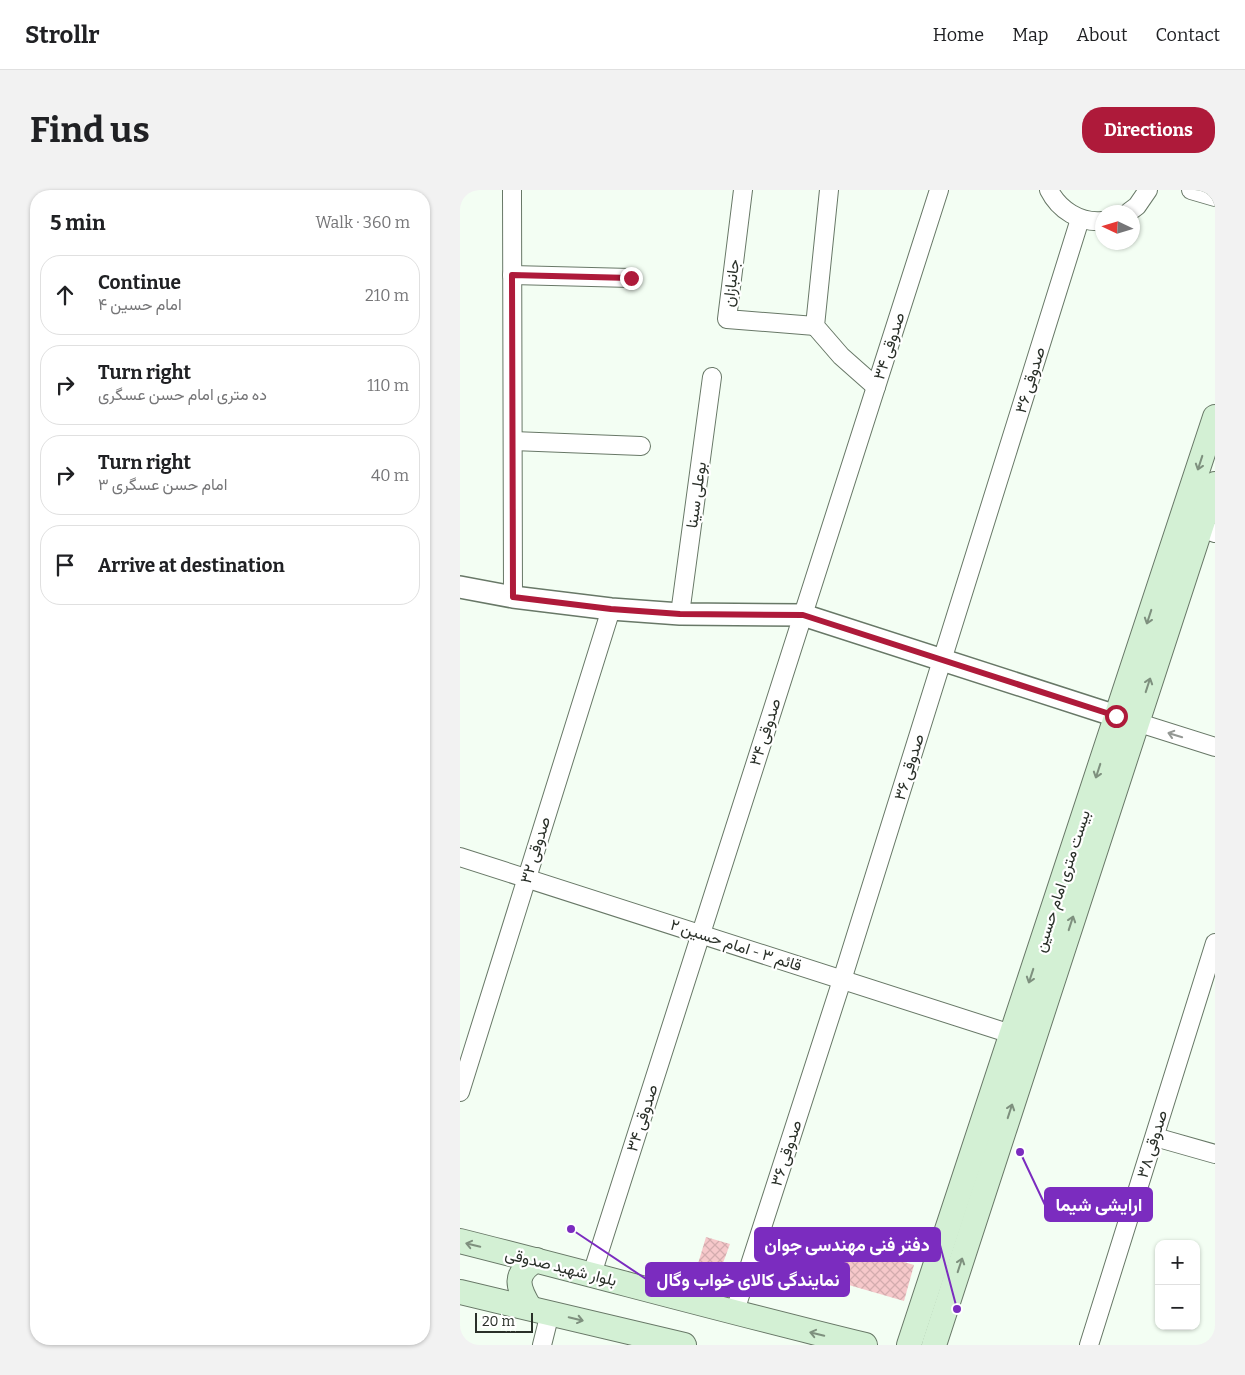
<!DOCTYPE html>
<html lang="en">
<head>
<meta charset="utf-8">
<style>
  body { margin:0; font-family:Bitter,Vazirmatn,serif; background:#f2f2f2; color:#202124 }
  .controls { position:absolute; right:15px; bottom:15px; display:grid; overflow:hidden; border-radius:10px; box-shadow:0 1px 4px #0004 }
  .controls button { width:45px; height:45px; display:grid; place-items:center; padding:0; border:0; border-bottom:1px solid #e0e0e0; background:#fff; color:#202124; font:25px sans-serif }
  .compass { position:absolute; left:635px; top:15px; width:45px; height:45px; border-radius:50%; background:#fff; box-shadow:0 1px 4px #0004; rotate:274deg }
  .scale { position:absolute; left:15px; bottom:12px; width:58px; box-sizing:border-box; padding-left:5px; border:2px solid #2a3029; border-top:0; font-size:14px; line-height:18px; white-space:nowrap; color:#2a3029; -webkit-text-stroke:4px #fff; paint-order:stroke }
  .stop { position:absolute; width:15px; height:15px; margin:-11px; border:4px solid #ae1a3a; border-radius:50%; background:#fff }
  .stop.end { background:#ae1a3a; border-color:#fff; box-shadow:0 1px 5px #0008 }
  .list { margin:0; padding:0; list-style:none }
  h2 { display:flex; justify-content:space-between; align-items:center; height:65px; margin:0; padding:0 20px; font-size:21px }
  h2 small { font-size:16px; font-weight:400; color:#757577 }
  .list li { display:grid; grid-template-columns:32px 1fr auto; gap:15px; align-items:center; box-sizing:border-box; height:80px; margin:0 10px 10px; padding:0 10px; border:1px solid #e0e0e0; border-radius:20px }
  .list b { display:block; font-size:19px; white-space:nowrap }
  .list p { margin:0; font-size:16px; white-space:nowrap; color:#757577 }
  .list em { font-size:16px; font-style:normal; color:#757577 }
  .icon { flex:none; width:28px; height:28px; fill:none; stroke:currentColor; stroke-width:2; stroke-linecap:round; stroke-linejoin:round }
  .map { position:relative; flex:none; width:755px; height:1155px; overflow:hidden; border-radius:20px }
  header { display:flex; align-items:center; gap:30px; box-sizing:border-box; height:70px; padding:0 25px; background:#fff; border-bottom:1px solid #e0e0e0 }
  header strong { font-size:24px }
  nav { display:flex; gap:28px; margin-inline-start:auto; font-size:18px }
  .intro { display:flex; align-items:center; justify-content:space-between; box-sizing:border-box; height:120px; padding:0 30px }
  h1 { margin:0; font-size:35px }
  .button { padding:12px 22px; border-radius:20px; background:#ae1a3a; color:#fff; font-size:18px; font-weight:700 }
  main { display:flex; gap:30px; padding:0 30px }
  aside { flex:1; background:#fff; border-radius:20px; box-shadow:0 1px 4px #0004 }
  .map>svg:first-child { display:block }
  .building { fill:url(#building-cross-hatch) }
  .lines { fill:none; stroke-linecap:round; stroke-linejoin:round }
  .minor-casing { stroke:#687867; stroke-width:20 }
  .tertiary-casing { stroke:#687867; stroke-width:24 }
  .secondary-casing { stroke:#687867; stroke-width:26 }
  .minor { stroke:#fff; stroke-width:18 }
  .tertiary { stroke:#fff; stroke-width:21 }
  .secondary { stroke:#d3f0d4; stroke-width:24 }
  .oneway { stroke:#7e907e }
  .oneway2 { stroke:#949894 }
  .route { stroke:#ae1a3a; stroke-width:6 }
  .labels { text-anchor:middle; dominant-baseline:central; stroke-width:4.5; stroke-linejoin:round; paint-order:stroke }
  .street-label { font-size:16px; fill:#2a3029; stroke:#fff }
  .leader { fill:none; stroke:#7b2cbf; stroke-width:2 }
  .callout-dot { fill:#7b2cbf; stroke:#fff; stroke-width:2 }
  .callout { fill:#7b2cbf; stroke:#7b2cbf; stroke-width:2 }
  .callout-label { font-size:18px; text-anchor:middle; font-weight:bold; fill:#fff }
</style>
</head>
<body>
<header>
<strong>Strollr</strong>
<nav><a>Home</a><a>Map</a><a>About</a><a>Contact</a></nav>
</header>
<div class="intro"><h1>Find us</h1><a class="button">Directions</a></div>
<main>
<aside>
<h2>5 min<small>Walk · 360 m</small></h2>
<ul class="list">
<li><svg class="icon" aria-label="ahead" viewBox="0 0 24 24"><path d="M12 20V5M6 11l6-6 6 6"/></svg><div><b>Continue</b><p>امام حسین ۴</p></div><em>210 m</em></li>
<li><svg class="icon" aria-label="right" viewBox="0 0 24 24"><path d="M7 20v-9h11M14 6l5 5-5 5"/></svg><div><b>Turn right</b><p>ده متری امام حسن عسگری</p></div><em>110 m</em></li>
<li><svg class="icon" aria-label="right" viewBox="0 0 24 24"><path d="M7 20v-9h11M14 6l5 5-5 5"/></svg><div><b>Turn right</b><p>امام حسن عسگری ۳</p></div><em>40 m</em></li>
<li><svg class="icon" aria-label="arrive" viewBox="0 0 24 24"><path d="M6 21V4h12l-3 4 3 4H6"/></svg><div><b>Arrive at destination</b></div></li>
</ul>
</aside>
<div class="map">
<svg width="755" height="1155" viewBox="0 0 755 1155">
  <defs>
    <pattern id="building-cross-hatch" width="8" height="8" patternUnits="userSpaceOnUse" patternTransform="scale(1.25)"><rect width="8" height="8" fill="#f6c8ca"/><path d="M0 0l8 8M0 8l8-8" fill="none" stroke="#d3acae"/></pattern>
  </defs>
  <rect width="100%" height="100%" fill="#f3fef3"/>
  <g class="building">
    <path d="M246,1047L270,1054L253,1100L232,1094Z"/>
    <path d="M386,1054L454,1075L444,1111L375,1091Z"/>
  </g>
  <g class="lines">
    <defs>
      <g id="minor">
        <path d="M52,0L53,407"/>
        <path d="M283,0L267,129L355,136"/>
        <path d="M369,0L355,136L381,166L416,197"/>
        <path d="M589,0C599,20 620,33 642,31"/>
        <path d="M731,0L755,7"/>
        <path d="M669,22L677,16L688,0"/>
        <path d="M52,85L171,88"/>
        <path d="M53,251L181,256"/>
        <path d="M741,338L755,343"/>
        <path d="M220,424L252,187"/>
        <path d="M676,532L755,557"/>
        <path d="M0,667L551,844"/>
        <path d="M0,902L151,419"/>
        <path d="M695,947L755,964"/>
        <path d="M132,1084L479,0"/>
        <path d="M274,1124L382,790L620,29"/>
        <path d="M82,1155L90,1123"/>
        <path d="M629,1155L755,753"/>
      </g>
      <path id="tertiary" d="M0,397L53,407L151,419L220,424L343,425L656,526"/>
      <g id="secondary">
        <path d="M0,1051C135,1085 269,1122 405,1155"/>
        <path d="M0,1102L224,1155"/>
        <path d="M70,1118C57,1097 53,1084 76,1070"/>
        <path d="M449,1155L755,227"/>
        <path d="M474,1155L755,294"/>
      </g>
    </defs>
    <use href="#minor" class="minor-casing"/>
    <use href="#tertiary" class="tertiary-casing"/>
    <use href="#secondary" class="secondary-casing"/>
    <use href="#minor" class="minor"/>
    <use href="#tertiary" class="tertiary"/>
    <use href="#secondary" class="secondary"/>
  </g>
  <defs><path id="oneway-shaft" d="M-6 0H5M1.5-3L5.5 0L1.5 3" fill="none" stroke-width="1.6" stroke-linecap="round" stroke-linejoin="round" transform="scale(1.25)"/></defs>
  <g class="oneway">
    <use href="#oneway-shaft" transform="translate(740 273) rotate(108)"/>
    <use href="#oneway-shaft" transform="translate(689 427) rotate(108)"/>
    <use href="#oneway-shaft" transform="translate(688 495) rotate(-72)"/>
    <use href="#oneway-shaft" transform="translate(638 581) rotate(108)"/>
    <use href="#oneway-shaft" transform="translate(611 733) rotate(-72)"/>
    <use href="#oneway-shaft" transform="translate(571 786) rotate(108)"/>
    <use href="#oneway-shaft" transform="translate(550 921) rotate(-72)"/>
    <use href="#oneway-shaft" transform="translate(13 1055) rotate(-166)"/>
    <use href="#oneway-shaft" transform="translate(500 1075) rotate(-72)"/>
    <use href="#oneway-shaft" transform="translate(116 1129) rotate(13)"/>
    <use href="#oneway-shaft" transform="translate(357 1144) rotate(-166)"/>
  </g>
  <use class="oneway2" href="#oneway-shaft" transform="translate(715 545) rotate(-163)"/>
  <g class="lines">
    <path class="route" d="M171,88L52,85L53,407L151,419L220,424L343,425L656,526"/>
  </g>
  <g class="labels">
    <g class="street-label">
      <text transform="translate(271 93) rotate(-83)">جانبازان</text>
      <text transform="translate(429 156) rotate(-72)">صدوقی ۳۴</text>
      <text transform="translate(570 190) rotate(-73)">صدوقی ۳۶</text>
      <text transform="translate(236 305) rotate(-82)">بوعلی سینا</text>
      <text transform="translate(305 542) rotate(-72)">صدوقی ۳۴</text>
      <text transform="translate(449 577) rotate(-73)">صدوقی ۳۶</text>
      <text transform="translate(75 660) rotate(-73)">صدوقی ۳۲</text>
      <text transform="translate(602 691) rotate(-72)">بیست متری امام حسین</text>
      <text transform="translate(276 755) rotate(18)">قائم ۳ - امام حسین ۲</text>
      <text transform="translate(182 928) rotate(-72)">صدوقی ۳۴</text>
      <text transform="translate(692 954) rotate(-73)">صدوقی ۳۸</text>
      <text transform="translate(326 963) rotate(-72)">صدوقی ۳۶</text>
      <text transform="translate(101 1077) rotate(14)">بلوار شهید صدوقی</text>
    </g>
  </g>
  <path class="leader" d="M560 962L585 1015M497 1119L480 1055M111 1039L186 1089"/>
  <g class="callout-dot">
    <circle cx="560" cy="962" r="5"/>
    <circle cx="497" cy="1119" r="5"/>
    <circle cx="111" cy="1039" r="5"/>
  </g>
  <g class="callout">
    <rect x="585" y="998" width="107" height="33" rx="5"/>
    <rect x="295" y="1038" width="185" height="33" rx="5"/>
    <rect x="186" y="1073" width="203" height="33" rx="5"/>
  </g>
  <g class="callout-label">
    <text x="639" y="1021">ارایشی شیما</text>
    <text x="387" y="1061">دفتر فنی مهندسی جوان</text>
    <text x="288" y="1096">نمایندگی کالای خواب وگال</text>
  </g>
</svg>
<div class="controls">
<button>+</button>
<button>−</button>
</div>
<svg class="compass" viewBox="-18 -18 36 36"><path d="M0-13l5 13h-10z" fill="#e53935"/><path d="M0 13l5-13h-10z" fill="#757577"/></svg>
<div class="scale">20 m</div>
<div class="stop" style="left:656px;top:526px"></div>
<div class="stop end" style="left:171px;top:88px"></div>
</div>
</main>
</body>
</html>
